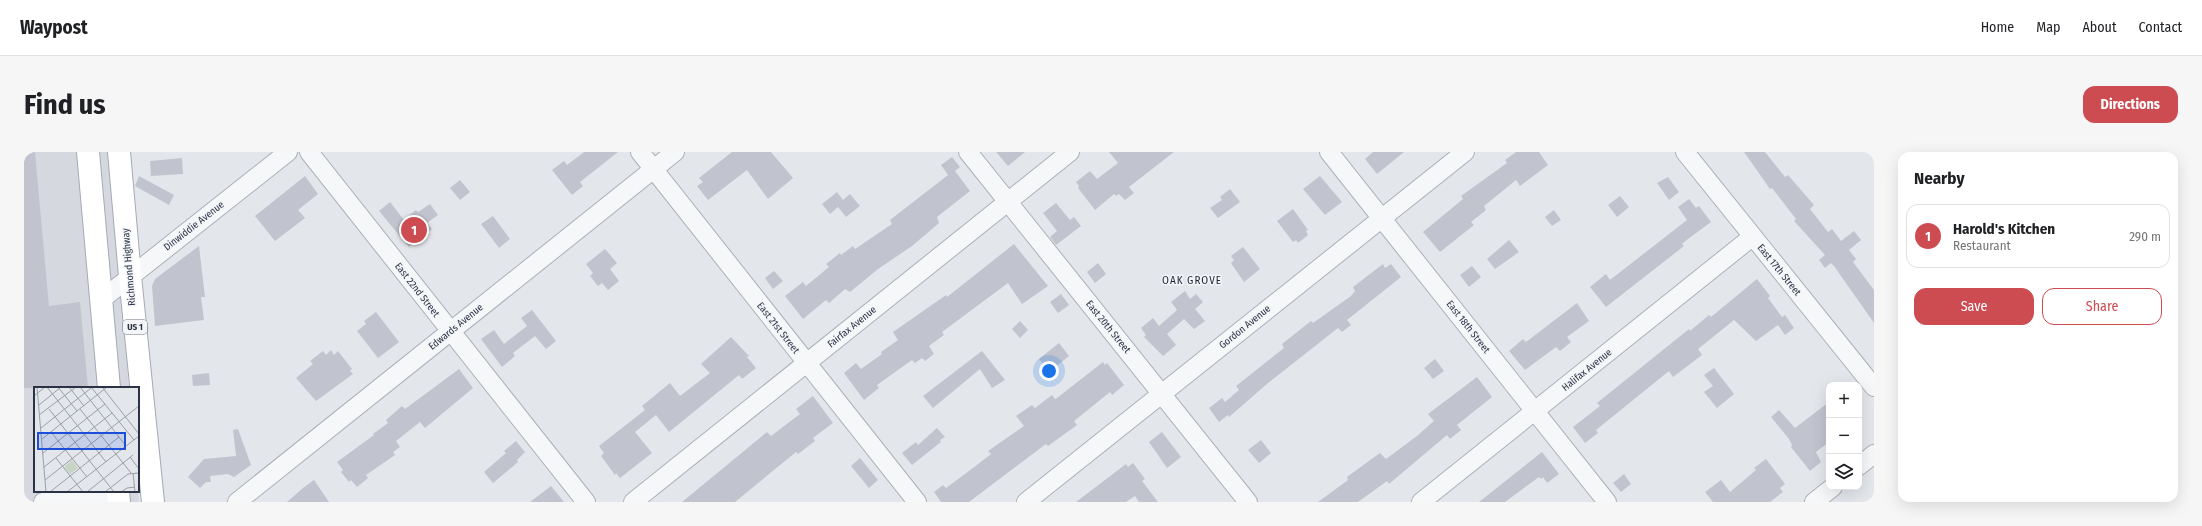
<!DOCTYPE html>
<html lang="en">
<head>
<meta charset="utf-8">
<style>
  body { margin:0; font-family:"Fira Sans Condensed",sans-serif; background:#f6f6f6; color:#202124 }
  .controls { position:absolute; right:12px; bottom:12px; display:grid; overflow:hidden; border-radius:8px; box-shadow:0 4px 16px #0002 }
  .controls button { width:36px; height:36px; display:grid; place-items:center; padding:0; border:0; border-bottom:1px solid #e0e0e0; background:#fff; color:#202124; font:20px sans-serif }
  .you { position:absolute; left:1025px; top:219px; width:14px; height:14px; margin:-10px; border:3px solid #fff; border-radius:50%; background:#1a73e8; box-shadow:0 0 0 6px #1a73e833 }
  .badge { display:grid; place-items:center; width:26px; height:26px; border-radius:50%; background:#cd4c52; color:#fff; font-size:13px; font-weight:700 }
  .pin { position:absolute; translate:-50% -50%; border:2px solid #fff; box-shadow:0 1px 4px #0006 }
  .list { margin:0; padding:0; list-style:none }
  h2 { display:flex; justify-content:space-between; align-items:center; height:52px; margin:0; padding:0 16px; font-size:17px }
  h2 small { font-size:13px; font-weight:400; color:#757577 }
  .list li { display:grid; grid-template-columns:26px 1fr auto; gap:12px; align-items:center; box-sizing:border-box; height:64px; margin:0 8px 8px; padding:0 8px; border:1px solid #e0e0e0; border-radius:12px }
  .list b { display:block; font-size:15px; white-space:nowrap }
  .list p { margin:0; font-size:13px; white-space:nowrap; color:#757577 }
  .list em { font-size:13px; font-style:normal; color:#757577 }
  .actions { display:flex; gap:8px; padding:12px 16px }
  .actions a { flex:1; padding:9px 0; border:1px solid #cd4c52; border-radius:12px; text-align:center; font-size:14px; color:#cd4c52 }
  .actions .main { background:#cd4c52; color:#fff }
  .icon { flex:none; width:22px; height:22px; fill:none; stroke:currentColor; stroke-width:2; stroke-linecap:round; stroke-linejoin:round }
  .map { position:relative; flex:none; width:1850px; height:350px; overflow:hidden; border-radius:12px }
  header { display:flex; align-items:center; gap:24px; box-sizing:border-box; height:56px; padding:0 20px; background:#fff; border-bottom:1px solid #e0e0e0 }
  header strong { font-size:19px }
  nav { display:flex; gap:22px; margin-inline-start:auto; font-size:14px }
  .intro { display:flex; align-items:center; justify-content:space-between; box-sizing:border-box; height:96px; padding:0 24px }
  h1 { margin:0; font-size:28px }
  .button { padding:10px 18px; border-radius:12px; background:#cd4c52; color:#fff; font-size:14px; font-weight:700 }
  main { display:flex; gap:24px; padding:0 24px }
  aside { flex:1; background:#fff; border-radius:12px; box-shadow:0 4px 16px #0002 }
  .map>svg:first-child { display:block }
  .built { fill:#d6d8e0 }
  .building { fill:#c1c4ce }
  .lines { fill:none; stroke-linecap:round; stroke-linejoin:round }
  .minor-casing { stroke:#acb0b9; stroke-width:20 }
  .primary-casing { stroke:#a3a9b7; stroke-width:24 }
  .minor { stroke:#f6f7f9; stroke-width:18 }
  .primary { stroke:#fff; stroke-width:22 }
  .labels { text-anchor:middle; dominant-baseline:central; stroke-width:3; stroke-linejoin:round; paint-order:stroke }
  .shield { fill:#f3f5f8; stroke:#676c79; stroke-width:1 }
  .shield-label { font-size:9px; font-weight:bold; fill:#2b3243 }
  .street-label { font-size:10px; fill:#2b3243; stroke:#f3f5f8 }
  .neighbourhood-label { font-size:11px; letter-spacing:1px; fill:#1d2334; stroke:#f3f5f8 }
  .inset-road { fill:none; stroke:#999ea8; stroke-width:1 }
  .view { fill:#1d4ed8; fill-opacity:0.15; stroke:#1d4ed8; stroke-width:2 }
  .inset-edge { fill:none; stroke:#2b3243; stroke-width:2 }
</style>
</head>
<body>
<header>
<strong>Waypost</strong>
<nav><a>Home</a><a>Map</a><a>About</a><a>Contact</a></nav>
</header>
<div class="intro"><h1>Find us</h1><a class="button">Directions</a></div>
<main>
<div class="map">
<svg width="1850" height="350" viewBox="0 0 1850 350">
  <rect width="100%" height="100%" fill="#e3e6eb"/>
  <path class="built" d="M0,0H84L105,236H11V339L114,338L115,350H0Z"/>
  <g class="building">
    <path d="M0,0H11L25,154L56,150L64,236H0Z"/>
    <path d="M560,0H594L556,30L559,34L548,43L528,18L540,9L543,13Z"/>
    <path d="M708,0H747L769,26L744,47L723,18L684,48L673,34L679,30L675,26Z"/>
    <path d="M972,0H1001L984,14Z"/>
    <path d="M1085,0H1150L1105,35L1110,41L1101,48L1095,42L1092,44L1090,42L1071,58L1054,36L1055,34L1052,30L1066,19L1073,27L1094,11Z"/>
    <path d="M1349,0H1380L1353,22L1341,7Z"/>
    <path d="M1492,0H1515L1524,13L1496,34L1492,28L1460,54L1462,58L1447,70L1450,73L1416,100L1399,80L1439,47L1437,44L1483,11L1481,8Z"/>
    <path d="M1720,0H1741L1761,25L1764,23L1790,53L1786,57L1804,80L1808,77L1817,89L1830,79L1837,88L1825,98L1832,107L1829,110L1850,138V171L1810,114L1807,111L1801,116L1795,108L1801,103L1770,69L1772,67L1748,36L1746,37Z"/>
    <path d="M928,5L936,15L931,19L946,39L913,65L915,71L888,94L854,117L826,140L821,137L805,151L802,148L779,167L761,144L779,130L782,134L805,115L802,112L816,101L817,103L829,94L831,97L868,72L866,68L924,23L917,13Z"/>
    <path d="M158,6L159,22L127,24L126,9Z"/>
    <path d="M115,24L150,43L145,53L111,34Z"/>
    <path d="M281,24L294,42L274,58L281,66L251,89L231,64Z"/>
    <path d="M1296,24L1318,50L1301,63L1279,37Z"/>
    <path d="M1644,25L1655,40L1645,48L1633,31Z"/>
    <path d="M436,28L446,40L436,48L426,36Z"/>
    <path d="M1206,37L1216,50L1194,66L1186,56L1198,48L1196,45Z"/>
    <path d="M813,40L819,48L826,42L836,54L822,65L814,55L806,62L798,52Z"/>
    <path d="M1596,44L1605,55L1593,65L1584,53Z"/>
    <path d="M1665,47L1672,56L1675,54L1687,70L1664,87L1658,92L1660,94L1582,155L1566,135L1582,122L1586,128L1663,68L1654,55Z"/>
    <path d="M366,50L380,68L392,58L394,60L406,52L414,63L403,71L408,77L385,95L355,59Z"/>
    <path d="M1032,51L1046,68L1050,65L1057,74L1032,93L1026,85L1033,79L1019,61Z"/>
    <path d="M1269,57L1284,78L1282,79L1284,83L1274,91L1272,88L1269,90L1253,69Z"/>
    <path d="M1530,58L1537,68L1528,74L1521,65Z"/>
    <path d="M469,64L486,87L475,96L457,72Z"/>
    <path d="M1485,88L1495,100L1471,117L1463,107Z"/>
    <path d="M990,92L1024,134L998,152L984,131L918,180L920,183L905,194L910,202L901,209L898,206L891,211L888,208L853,233L855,236L840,248L820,221L832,211L837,217L858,202L857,200L874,188L869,180L922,143L923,145Z"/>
    <path d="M175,94L181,145H177L180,168L131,174L128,134L131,127Z"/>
    <path d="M1219,95L1236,117L1220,130L1207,111L1210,108L1207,104Z"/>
    <path d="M581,97L593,111L586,117L595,129L584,138L578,131L574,134L566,124L569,121L562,112Z"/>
    <path d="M1074,111L1082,122L1071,131L1063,120Z"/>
    <path d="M1359,112L1361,116L1367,112L1377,125L1323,168L1327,173L1318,180L1314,176L1244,231L1205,265L1204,263L1195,270L1185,256L1198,246L1201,250L1215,238L1212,234L1260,196L1258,192L1287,169L1289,171L1327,144L1331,139L1329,135Z"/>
    <path d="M1448,114L1457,125L1445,135L1436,123Z"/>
    <path d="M750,119L759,129L749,137L741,126Z"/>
    <path d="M1733,127L1746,144L1744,146L1758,165L1761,163L1770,176L1761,183L1754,173L1732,189L1710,168L1674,197L1678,203L1649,225L1645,219L1572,278L1574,281L1561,291L1549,275L1576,254L1573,251L1665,177L1666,179L1685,163L1687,165Z"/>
    <path d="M1161,139L1166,147L1172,142L1179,150L1171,157L1181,169L1170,177L1160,167L1143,182L1152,193L1139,204L1120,185L1122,183L1117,176L1129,166L1135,174L1153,158L1147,150Z"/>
    <path d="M1037,142L1045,153L1034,161L1026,150Z"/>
    <path d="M1553,151L1565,169L1543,185L1547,190L1536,199L1532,195L1501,218L1485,199L1499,187L1502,190Z"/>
    <path d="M508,158L532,189L522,197L511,184L489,201L491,204L478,215L457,187L470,178L480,192L503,174L497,166Z"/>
    <path d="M352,160L375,190L354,206L333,179L342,172L340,169Z"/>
    <path d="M996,169L1004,178L996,186L988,177Z"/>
    <path d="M707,185L725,204L723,205L732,216L718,227L715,223L645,280L632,263L611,280L628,301L596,326L592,321L591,323L577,304L580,301L575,294L621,258L618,254L646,231L656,244L686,221L677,212Z"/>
    <path d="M1035,191L1045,204L1025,220L1015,207Z"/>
    <path d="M307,198L310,203L314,199L328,217L326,219L329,222L292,249L272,226L289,212L286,209L299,199L302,203Z"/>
    <path d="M958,199L981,228L968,236L956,217L909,256L899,244Z"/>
    <path d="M1411,207L1420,219L1409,227L1400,216Z"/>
    <path d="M1079,210L1081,213L1083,211L1100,233L1088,243L1086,240L1050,269L1053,273L1024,294L1022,292L945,350H917L910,340L919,333L922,336L953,313L967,302L964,299L1000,274L992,264L1008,253L1011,256L1028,243L1031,247L1033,246Z"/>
    <path d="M1690,216L1710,242L1693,256L1680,240L1689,234L1680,223Z"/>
    <path d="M435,217L449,236L401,276L396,270L372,289L376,295L369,300L371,303L342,323L344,326L333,335L327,328L325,330L317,320L319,318L313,310L350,283L349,282L364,271L362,268L378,254L381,257Z"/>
    <path d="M185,221L186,233L169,234L168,223Z"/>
    <path d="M1453,225L1468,245L1433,273L1437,278L1426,287L1423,283L1365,332L1363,329L1334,350H1294L1324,328L1323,325L1356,301L1362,307L1393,284L1410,269L1404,262Z"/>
    <path d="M789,244L809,271L789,286L791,289L774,302L772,300L711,350H658L743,280L747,284L776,262L772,257Z"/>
    <path d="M1805,250V290L1792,300L1797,310L1786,319L1767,295L1768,293L1765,287L1747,265L1755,258L1771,276Z"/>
    <path d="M913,276L921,285L916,288L917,290L888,313L878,301L892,290L894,293Z"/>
    <path d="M214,277L227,313L210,325L204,322L186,324L187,330H182L176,336L164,325L180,307L212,304L209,278Z"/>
    <path d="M1138,280L1157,305L1143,316L1125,290Z"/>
    <path d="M1237,288L1247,301L1235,311L1224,298Z"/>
    <path d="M492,289L501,300L493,308L494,310L469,331L460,320L482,301L480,299Z"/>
    <path d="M1518,300L1535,322L1523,331L1519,325L1517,327L1515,325L1481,350H1455Z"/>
    <path d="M836,306L854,328L845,336L827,314Z"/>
    <path d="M1742,307L1761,332L1756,336L1759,340L1746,350H1689L1681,340L1697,328L1706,340L1732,318L1730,316Z"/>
    <path d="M1109,311L1121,327L1118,329L1134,350H1115L1111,344L1102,350H1052L1102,312L1104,315Z"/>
    <path d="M1600,322L1607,332L1597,340L1589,331Z"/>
    <path d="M290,328L305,350H263L279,336Z"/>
    <path d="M527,334L540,350H506Z"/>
  </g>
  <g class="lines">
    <defs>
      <g id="minor">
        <path d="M285,0L562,350"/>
        <path d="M616,0L893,350"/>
        <path d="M944,0L1224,350"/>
        <path d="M1305,0L1583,350"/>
        <path d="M1661,0L1850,235"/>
        <path d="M77,148L264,0"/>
        <path d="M1835,314L1850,302"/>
        <path d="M19,350L94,343"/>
        <path d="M213,350L651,0"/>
        <path d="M609,350L1046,0"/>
        <path d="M1002,350L1441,0"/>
        <path d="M1397,350L1728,85"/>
        <path d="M1790,350L1809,335"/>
      </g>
      <g id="primary">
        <path d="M64,0L85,236"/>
        <path d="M95,0L106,124L129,350"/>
        <path d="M94,339L95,350"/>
      </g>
    </defs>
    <use href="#minor" class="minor-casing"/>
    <use href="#primary" class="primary-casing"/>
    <use href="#minor" class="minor"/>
    <use href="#primary" class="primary"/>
  </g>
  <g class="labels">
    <rect class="shield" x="99" y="168" width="24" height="14" rx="3"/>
    <g class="shield-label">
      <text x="111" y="175">US 1</text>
    </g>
    <g class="street-label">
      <text transform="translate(170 74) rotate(-38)">Dinwiddie Avenue</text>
      <text transform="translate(105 115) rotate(-95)">Richmond Highway</text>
      <text transform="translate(1755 118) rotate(51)">East 17th Street</text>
      <text transform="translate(393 138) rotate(52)">East 22nd Street</text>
      <text transform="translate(432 175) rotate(-39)">Edwards Avenue</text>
      <text transform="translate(828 175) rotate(-39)">Fairfax Avenue</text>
      <text transform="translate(1084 175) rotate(51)">East 20th Street</text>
      <text transform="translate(1221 175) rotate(-39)">Gordon Avenue</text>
      <text transform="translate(1444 175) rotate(52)">East 18th Street</text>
      <text transform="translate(754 176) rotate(52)">East 21st Street</text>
      <text transform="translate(1563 218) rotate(-39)">Halifax Avenue</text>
    </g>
    <g class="neighbourhood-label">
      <text x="1168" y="128">OAK GROVE</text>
    </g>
  </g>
  <g transform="translate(10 235)">
    <rect width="105" height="105" fill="#e3e6eb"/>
    <path d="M38,73L44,81L36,87L30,80Z" fill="#c7d5c5"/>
    <path class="inset-road" d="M3,0L12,105M13,0L72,75M24,0L43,24M35,0L50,19M46,0L92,59M57,0L100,53M68,0L105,47M0,9L11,0M5,18L27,0M15,22L80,105M46,22L97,86M5,28L42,0M7,41L57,1M17,45L53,90M8,52L73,0M9,66L71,17M96,70L105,82M22,71L49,105M10,80L78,26M99,86L101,105M11,93L105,19M16,105L85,50M33,105L105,49M53,105L99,68M71,105L94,87L105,86M87,105L93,101L101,100"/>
    <path class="view" d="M4,46H91V62H4Z"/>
    <rect width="105" height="105" class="inset-edge"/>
  </g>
</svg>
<div class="controls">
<button>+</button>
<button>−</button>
<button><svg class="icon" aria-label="layers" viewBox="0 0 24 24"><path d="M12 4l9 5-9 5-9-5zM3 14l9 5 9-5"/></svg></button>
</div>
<div class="you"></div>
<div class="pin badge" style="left:390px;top:78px">1</div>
</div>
<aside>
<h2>Nearby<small></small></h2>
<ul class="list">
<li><span class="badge">1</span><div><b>Harold's Kitchen</b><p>Restaurant</p></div><em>290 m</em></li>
</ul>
<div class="actions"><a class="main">Save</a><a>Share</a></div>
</aside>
</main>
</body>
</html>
